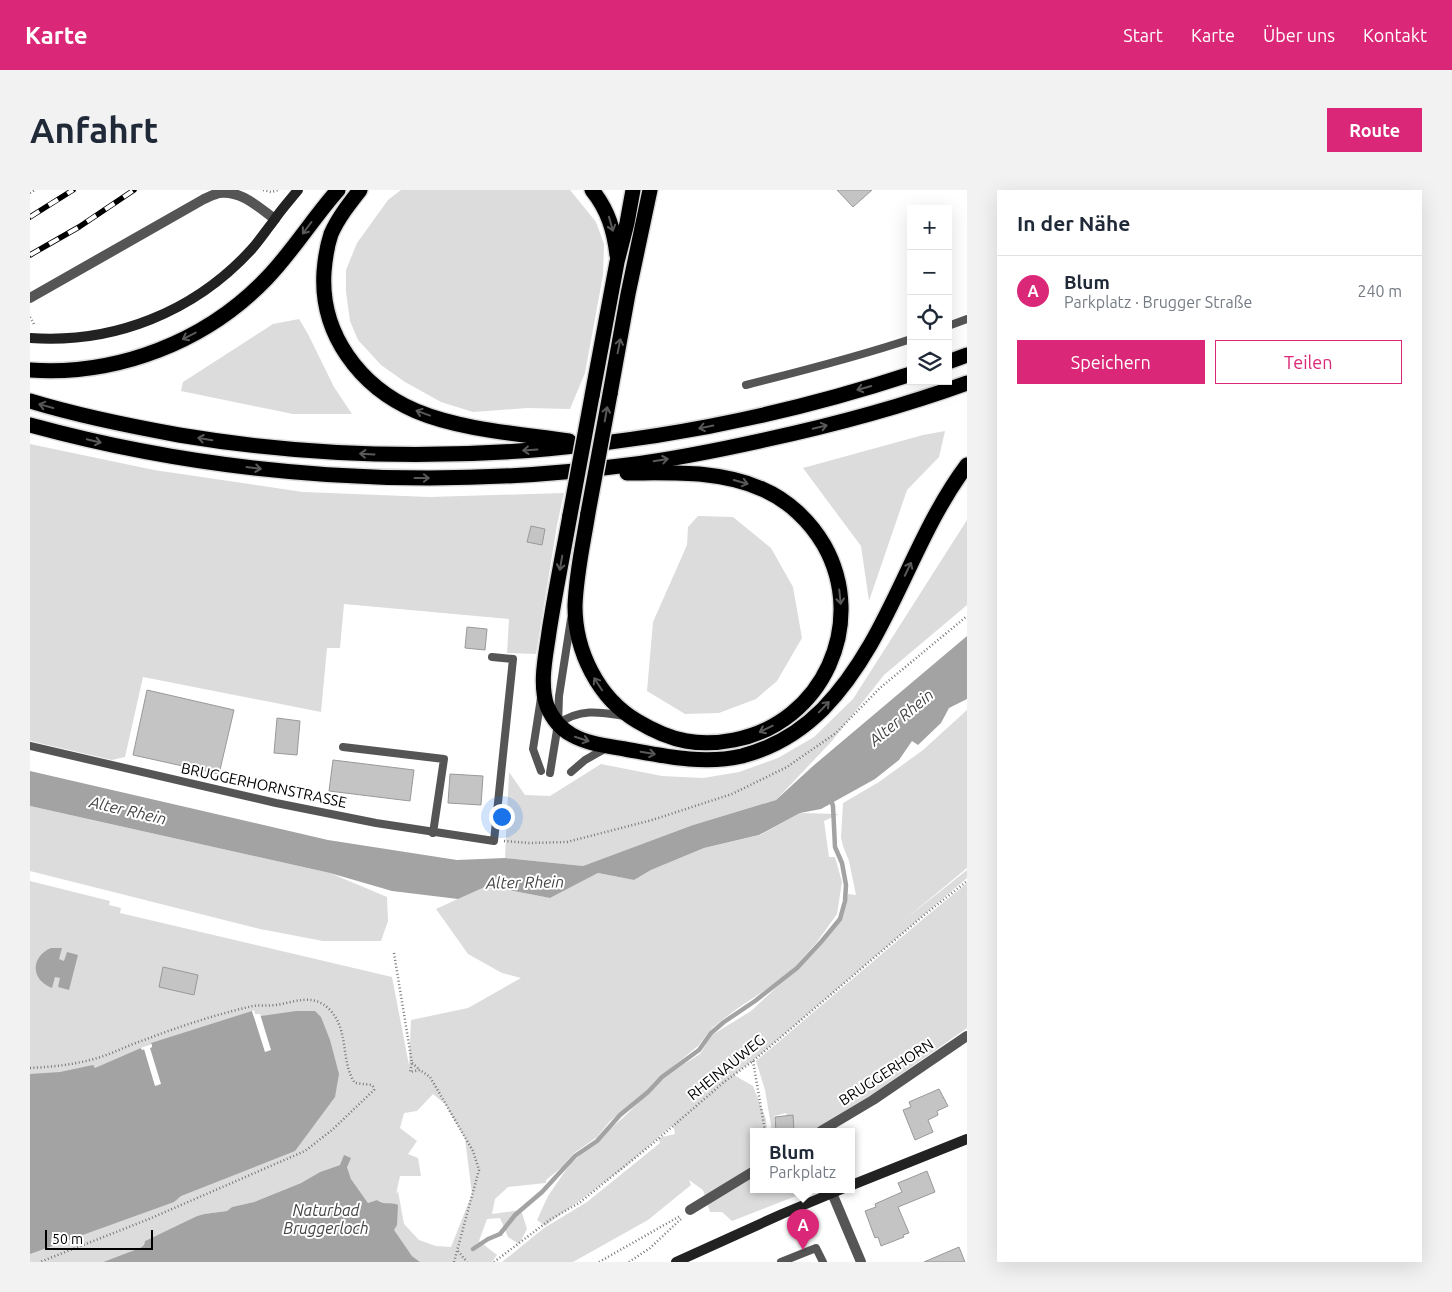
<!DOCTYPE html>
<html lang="de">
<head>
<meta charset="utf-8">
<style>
  body { margin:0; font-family:Ubuntu,sans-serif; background:#f2f2f3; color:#1f2937 }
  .controls { position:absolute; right:15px; top:15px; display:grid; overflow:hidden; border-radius:0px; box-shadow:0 5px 20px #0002 }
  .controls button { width:45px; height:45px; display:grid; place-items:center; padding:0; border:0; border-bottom:1px solid #e0e1e3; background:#fff; color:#1f2937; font:25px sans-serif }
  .scale { position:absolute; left:15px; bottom:12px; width:108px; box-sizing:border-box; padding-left:5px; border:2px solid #000; border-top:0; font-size:14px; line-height:18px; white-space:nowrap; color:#000; -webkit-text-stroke:4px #fff; paint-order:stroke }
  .you { position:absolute; left:471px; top:626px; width:18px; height:18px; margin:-12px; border:4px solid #fff; border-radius:50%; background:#1a73e8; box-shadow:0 0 0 8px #1a73e833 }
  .badge { display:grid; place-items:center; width:32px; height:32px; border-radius:50%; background:#db2777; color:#fff; font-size:16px; font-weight:700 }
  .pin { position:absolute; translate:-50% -41px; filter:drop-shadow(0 1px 2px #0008) }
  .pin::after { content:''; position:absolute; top:26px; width:18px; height:15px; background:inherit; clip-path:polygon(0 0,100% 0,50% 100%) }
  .popup { position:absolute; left:720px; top:938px; width:105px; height:65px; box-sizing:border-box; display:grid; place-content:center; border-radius:0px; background:#fff; filter:drop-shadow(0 1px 4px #0005); font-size:16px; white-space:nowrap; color:#747a83 }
  .popup b { font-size:19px; color:#1f2937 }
  .popup::after { content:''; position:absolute; left:50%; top:100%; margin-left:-10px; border:10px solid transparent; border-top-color:#fff }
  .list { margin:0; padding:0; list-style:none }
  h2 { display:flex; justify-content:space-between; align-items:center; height:65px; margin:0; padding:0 20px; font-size:21px }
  h2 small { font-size:16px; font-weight:400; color:#747a83 }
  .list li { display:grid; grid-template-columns:32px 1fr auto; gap:15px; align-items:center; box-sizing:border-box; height:70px; padding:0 20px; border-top:1px solid #e0e1e3 }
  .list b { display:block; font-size:19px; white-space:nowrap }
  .list p { margin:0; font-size:16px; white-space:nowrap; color:#747a83 }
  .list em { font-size:16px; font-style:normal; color:#747a83 }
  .actions { display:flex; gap:10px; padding:15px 20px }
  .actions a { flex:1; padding:11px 0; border:1px solid #db2777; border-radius:0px; text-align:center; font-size:18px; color:#db2777 }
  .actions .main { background:#db2777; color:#fff }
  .icon { flex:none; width:28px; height:28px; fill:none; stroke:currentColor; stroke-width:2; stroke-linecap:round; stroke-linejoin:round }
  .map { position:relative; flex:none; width:937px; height:1072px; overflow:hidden; border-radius:0px }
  header { display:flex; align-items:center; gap:30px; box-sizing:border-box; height:70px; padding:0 25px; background:#db2777; color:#fff }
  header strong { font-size:24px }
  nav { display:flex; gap:28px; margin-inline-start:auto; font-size:18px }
  .intro { display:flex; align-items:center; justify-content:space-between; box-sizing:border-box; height:120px; padding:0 30px }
  h1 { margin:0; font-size:35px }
  .button { padding:12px 22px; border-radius:0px; background:#db2777; color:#fff; font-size:18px; font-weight:700 }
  main { display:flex; gap:30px; padding:0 30px }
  aside { flex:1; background:#fff; border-radius:0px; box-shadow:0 5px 20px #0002 }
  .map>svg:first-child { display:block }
  .green { fill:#dcdcdc; fill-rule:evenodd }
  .water { fill:#a3a3a3 }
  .pier { fill:#fff }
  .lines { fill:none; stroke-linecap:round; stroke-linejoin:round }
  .stream { stroke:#a3a3a3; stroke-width:4.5 }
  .building { fill:#c4c4c4; stroke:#999 }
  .motorway-casing { stroke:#dbdbdb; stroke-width:18 }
  .path { stroke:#777; stroke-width:2.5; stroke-dasharray:1 2.5; stroke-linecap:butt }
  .service { stroke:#555; stroke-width:8 }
  .minor { stroke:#555; stroke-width:10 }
  .secondary { stroke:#222; stroke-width:10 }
  .motorway { stroke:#000; stroke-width:15 }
  .rail-casing { stroke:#000; stroke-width:5.5 }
  .rail { stroke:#fff; stroke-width:4; stroke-dasharray:11; stroke-linecap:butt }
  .motorway-bridge-casing { stroke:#dbdbdb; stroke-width:18; stroke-linecap:butt }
  .motorway-bridge { stroke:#000; stroke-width:15 }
  .oneway { stroke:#595959 }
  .labels { text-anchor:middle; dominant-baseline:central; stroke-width:4; stroke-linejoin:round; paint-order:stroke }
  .street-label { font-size:15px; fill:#000; stroke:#fff }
  .water-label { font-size:16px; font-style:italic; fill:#444; stroke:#fff }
</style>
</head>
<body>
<header>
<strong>Karte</strong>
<nav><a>Start</a><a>Karte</a><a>Über uns</a><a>Kontakt</a></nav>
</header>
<div class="intro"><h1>Anfahrt</h1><a class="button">Route</a></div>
<main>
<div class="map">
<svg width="937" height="1072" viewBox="0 0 937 1072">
  <rect width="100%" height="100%" fill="#fff"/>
  <g class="green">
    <path d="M371,0H540L566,32L574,54L573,85L555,183L540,219L497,218L443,222L411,212L375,192L351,175L328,150L320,131L316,102V80L327,53L358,10Z"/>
    <path d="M269,129L278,144L304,197L322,224H263L151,201L153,192L243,134Z"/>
    <path d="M915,241L909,267L877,300L839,411L831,356L773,278L893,245Z"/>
    <path d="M0,254L124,280L273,302L400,307L534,303L527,335L506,464L477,463L479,429L314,414L310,458H297L291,522L113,487L95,567L82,570L0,551Z"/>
    <path d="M668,326L703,327L741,358L763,397L772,448L747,491L726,509L689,523L655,524L617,501L623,432L657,355L658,337Z"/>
    <path d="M937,330V415L854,485L802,551L746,610L663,635L553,676L475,668L479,582L495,605L520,606L571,574L632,586L673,588L709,582L748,568L784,547L823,509Z"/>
    <path d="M937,520V678L873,731L937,680V688L731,864L704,885L723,896L736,929L737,941H724V999H784L702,1031L692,1022H680L673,1000L659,990L661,995L618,1030L543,1072H472L514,1038L557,1012L630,953L628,948L595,977L515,1036L507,1030L518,1006L540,974L595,926L635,886L670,864L682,845L721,821L780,766L808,733L818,704L826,705L819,671L813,656L811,647L813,613L849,592L893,560ZM643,935L645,944L628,948V947Z"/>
    <path d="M0,616L300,683L357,707L358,731L351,751H293L230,739L0,681Z"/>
    <path d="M770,623L809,624L794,631L799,667H805L812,692L807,724L787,752L758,785L708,818L682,838L668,856L625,891L615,903L580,931L567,947L543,964L532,977L516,990V993L478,997L465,1009L462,1024L491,1020L497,1039L489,1054L478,1047L470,1028L457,1029L449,1051L467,1065L462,1072H390L382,1066L363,1040L364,1013L357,1014L347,1010L338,1013L321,989L317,977L310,975L290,982L271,993L224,1012L202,1017L197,1021L174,1024L167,1026L115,1051L114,1055L110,1058L73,1072H0V691L80,711L79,715L91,718L90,723L362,787L379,875L381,830L438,818L491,788L472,783L438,764L406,719L456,696L520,708L568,683L604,690L621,680L674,658L730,645ZM403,904L415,914L435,949L442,1004L421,1057L406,1056L389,1050L374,1034L368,1001L366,1004L370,986H391L388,968L378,964L387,951L370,938L374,923L387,921Z"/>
    <path d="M937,693V838L840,906L782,941H762L756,923L744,926L746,941H742L735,900L726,871L893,729Z"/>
  </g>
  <g class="water">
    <path d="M937,446V509L919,518L911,533L888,555L882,551L869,570L845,589L791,619L770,623L729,645L674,658L621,680L604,690L568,683L520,708L457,696L428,709L362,701L300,683L0,616V581L298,650L427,670L475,668L553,676L663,635L746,610L783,576Z"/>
    <path d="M21,758H32L29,769L34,771L37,762L48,765L39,800L28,797L30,788L25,787L22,798C1,790 0,767 21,758Z"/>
    <path d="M222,821L224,827L266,821H285L291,827L300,850L309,884L305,907L265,961L151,1006L144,1012L0,1064V884L30,882L63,875L65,878L111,858L112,860L122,857L121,853Z"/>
    <path d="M314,965L321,968L317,977L321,989L338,1013L347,1010C356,1016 360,1011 368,1015L367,1035L364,1040L382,1066L390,1072H73L110,1058L114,1055L115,1051L167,1026L174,1024L197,1021L202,1017L224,1012L271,993L290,982L310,975Z"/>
  </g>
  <g class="pier">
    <path d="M224,820L225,824H230L241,860L235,862L222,821Z"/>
    <path d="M122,854V857L120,858L131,894L125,896L114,859L112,860L111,858Z"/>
  </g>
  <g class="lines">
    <path class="stream" d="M443,1059L458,1049L470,1044L485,1025L512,1002L545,966L567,951L590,925L618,902L632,887L669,860L681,843L694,832L725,811L767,778L791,752L810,729L815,711L816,695L812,673L805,657L803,616L800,607"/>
  </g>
  <g class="building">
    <path d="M807,0H842L823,17Z"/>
    <path d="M501,336L515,339L512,355L497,352Z"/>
    <path d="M437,437L457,439L455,460L435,458Z"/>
    <path d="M117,500L204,520L189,584L103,565Z"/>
    <path d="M247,528L270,531L267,565L244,563Z"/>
    <path d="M303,570L384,580L380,611L299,601Z"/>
    <path d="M420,584L453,586L451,615L418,613Z"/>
    <path d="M133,777L168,785L164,805L129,797Z"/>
    <path d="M909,899L918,916L907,921L908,925L898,930L903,942L885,950L873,920L881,917L879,912Z"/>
    <path d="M763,925L764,941H746L745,927Z"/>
    <path d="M897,981L905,1002L868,1017L879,1043L873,1045L874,1047L851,1056L848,1047L845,1048L835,1021L846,1017L845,1014L872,1002L868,993Z"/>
    <path d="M929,1057L935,1072H894Z"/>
  </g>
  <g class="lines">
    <defs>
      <g id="motorway">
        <path d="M330,0C319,14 308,28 301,44C297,56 295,69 294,82C290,144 330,197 386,221C431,240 491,244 539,251"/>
        <path d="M562,0C578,20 584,40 587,65"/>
        <path d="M918,172L937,165"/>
        <path d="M0,180C87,186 176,152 237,88C263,61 283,28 308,0"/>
        <path d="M580,204L598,104L620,0"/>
        <path d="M562,206L587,72L597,33L603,0"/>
        <path d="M0,211C49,226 99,236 149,245C393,286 646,261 881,184"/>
        <path d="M0,235C194,288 399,301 598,275C644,269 689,260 734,250C803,235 871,217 937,193"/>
        <path d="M558,323C553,354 546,385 545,416C545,461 568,508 607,531C622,540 639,548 656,551C672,554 689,553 704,550C793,533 838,433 794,355C780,331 758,310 732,299C689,280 642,283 597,283"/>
        <path d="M540,325C533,364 525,403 519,442C516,465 509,493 517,516C522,528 531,539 542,545C558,554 578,556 595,559C634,566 673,575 712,566C743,558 771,541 793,519C860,450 880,351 937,275"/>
      </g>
    </defs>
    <use href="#motorway" class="motorway-casing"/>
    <g class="path">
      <path d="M233,0L241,2L249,0"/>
      <path d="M0,3L5,0"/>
      <path d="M0,127L5,136"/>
      <path d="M474,651L500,653L537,652L622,630L702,604L757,577L806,543L850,498L937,426"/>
      <path d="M364,763L382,873L380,882L390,880L400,887L443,961L449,980L424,1072"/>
      <path d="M723,871L735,941"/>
      <path d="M382,873L390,880"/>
      <path d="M0,878C20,877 41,875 60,870C78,866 96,856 114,850C148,837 187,824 223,816C230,815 238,816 246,815C265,812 283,803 299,819C320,840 310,872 325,893L342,895L344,898V900L302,940L275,961L119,1029L10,1072"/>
      <path d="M428,1061L437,1072"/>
      <path d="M464,1072L521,1029L549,1013L621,955L694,892L723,871L893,726L937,691"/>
      <path d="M569,1072L650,1026"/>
      <path d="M599,1072L620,1058L652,1028"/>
    </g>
    <g class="service">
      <path d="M918,136L937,129"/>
      <path d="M716,195C772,181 827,167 881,149"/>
      <path d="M528,534C550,518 570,522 595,526"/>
      <path d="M0,556L246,613L346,633L464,651L483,469L462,467"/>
      <path d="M313,557L414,569L403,643"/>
      <path d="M511,581L503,559L511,508"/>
      <path d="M541,582L555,570L578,557"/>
      <path d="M520,583L528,534L529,506L541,429"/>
      <path d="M751,1072L786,1058L793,1072"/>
    </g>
    <g class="minor">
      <path d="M0,108L174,9C179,7 184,4 189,3C211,0 228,17 245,29"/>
      <path d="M791,941L843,910L937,846"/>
      <path d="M802,1003L831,1072"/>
      <path d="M660,1020L724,981"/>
    </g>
    <g class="secondary">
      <path d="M0,148C84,154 164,122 221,60C229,51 235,42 242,33C250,21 259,11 268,0"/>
      <path d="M822,995L937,949"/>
      <path d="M646,1072L752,1024L812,999"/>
    </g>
    <use href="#motorway" class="motorway"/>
    <defs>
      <g id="rail">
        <path d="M0,27L43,0"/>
        <path d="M0,65L49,37L104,0"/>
      </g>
    </defs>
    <use href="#rail" class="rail-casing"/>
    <use href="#rail" class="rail"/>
    <defs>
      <g id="motorway-bridge">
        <path d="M558,323L580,204"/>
        <path d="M540,325L562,206"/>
      </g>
    </defs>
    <use href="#motorway-bridge" class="motorway-bridge-casing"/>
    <use href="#motorway-bridge" class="motorway-bridge"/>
  </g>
  <defs><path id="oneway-shaft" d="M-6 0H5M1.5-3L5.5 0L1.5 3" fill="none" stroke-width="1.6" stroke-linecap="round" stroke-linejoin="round" transform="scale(1.25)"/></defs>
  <g class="oneway">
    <use href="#oneway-shaft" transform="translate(581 34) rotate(74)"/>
    <use href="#oneway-shaft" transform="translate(277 38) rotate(127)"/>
    <use href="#oneway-shaft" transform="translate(159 146) rotate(153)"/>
    <use href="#oneway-shaft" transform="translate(589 156) rotate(-79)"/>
    <use href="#oneway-shaft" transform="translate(834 198) rotate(164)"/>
    <use href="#oneway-shaft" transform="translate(16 216) rotate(-165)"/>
    <use href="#oneway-shaft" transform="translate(393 223) rotate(-160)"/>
    <use href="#oneway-shaft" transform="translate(576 224) rotate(-80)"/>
    <use href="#oneway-shaft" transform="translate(676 237) rotate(169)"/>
    <use href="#oneway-shaft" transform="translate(790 237) rotate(-14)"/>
    <use href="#oneway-shaft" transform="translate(175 249) rotate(-171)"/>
    <use href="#oneway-shaft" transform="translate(64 251) rotate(13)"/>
    <use href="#oneway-shaft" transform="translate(500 260) rotate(176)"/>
    <use href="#oneway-shaft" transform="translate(337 264) rotate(-177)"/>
    <use href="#oneway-shaft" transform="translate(631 270) rotate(-9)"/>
    <use href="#oneway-shaft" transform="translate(224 278) rotate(7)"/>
    <use href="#oneway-shaft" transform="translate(392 288)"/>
    <use href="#oneway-shaft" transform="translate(711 292) rotate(16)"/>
    <use href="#oneway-shaft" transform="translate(531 373) rotate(100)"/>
    <use href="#oneway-shaft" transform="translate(878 379) rotate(-65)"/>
    <use href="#oneway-shaft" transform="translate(810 407) rotate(84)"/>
    <use href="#oneway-shaft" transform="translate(568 494) rotate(-123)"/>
    <use href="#oneway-shaft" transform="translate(794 517) rotate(-46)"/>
    <use href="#oneway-shaft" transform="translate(736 539) rotate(154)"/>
    <use href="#oneway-shaft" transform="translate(552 549) rotate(18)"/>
    <use href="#oneway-shaft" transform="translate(618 563) rotate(10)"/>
  </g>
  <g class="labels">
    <g class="street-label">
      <text transform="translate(234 595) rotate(12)">BRUGGERHORNSTRASSE</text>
      <text transform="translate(696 877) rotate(-39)">RHEINAUWEG</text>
      <text transform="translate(856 882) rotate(-33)">BRUGGERHORN</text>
    </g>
    <g class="water-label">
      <text transform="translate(871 527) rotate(-40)">Alter Rhein</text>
      <text transform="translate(98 620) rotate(13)">Alter Rhein</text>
      <text transform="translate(495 692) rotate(-1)">Alter Rhein</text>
      <text x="296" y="1020">Naturbad<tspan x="296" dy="18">Bruggerloch</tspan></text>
    </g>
  </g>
</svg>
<div class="controls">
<button>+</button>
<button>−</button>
<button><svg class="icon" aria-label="locate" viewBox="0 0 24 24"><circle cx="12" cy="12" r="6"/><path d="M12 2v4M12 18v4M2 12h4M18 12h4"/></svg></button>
<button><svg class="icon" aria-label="layers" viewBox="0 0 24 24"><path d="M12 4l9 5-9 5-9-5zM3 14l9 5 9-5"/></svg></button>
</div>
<div class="scale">50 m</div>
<div class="you"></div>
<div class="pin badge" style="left:773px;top:1060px">A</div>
<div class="popup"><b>Blum</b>Parkplatz</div>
</div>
<aside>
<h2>In der Nähe<small></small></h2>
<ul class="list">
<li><span class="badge">A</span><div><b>Blum</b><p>Parkplatz · Brugger Straße</p></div><em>240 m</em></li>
</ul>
<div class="actions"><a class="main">Speichern</a><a>Teilen</a></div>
</aside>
</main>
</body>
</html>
